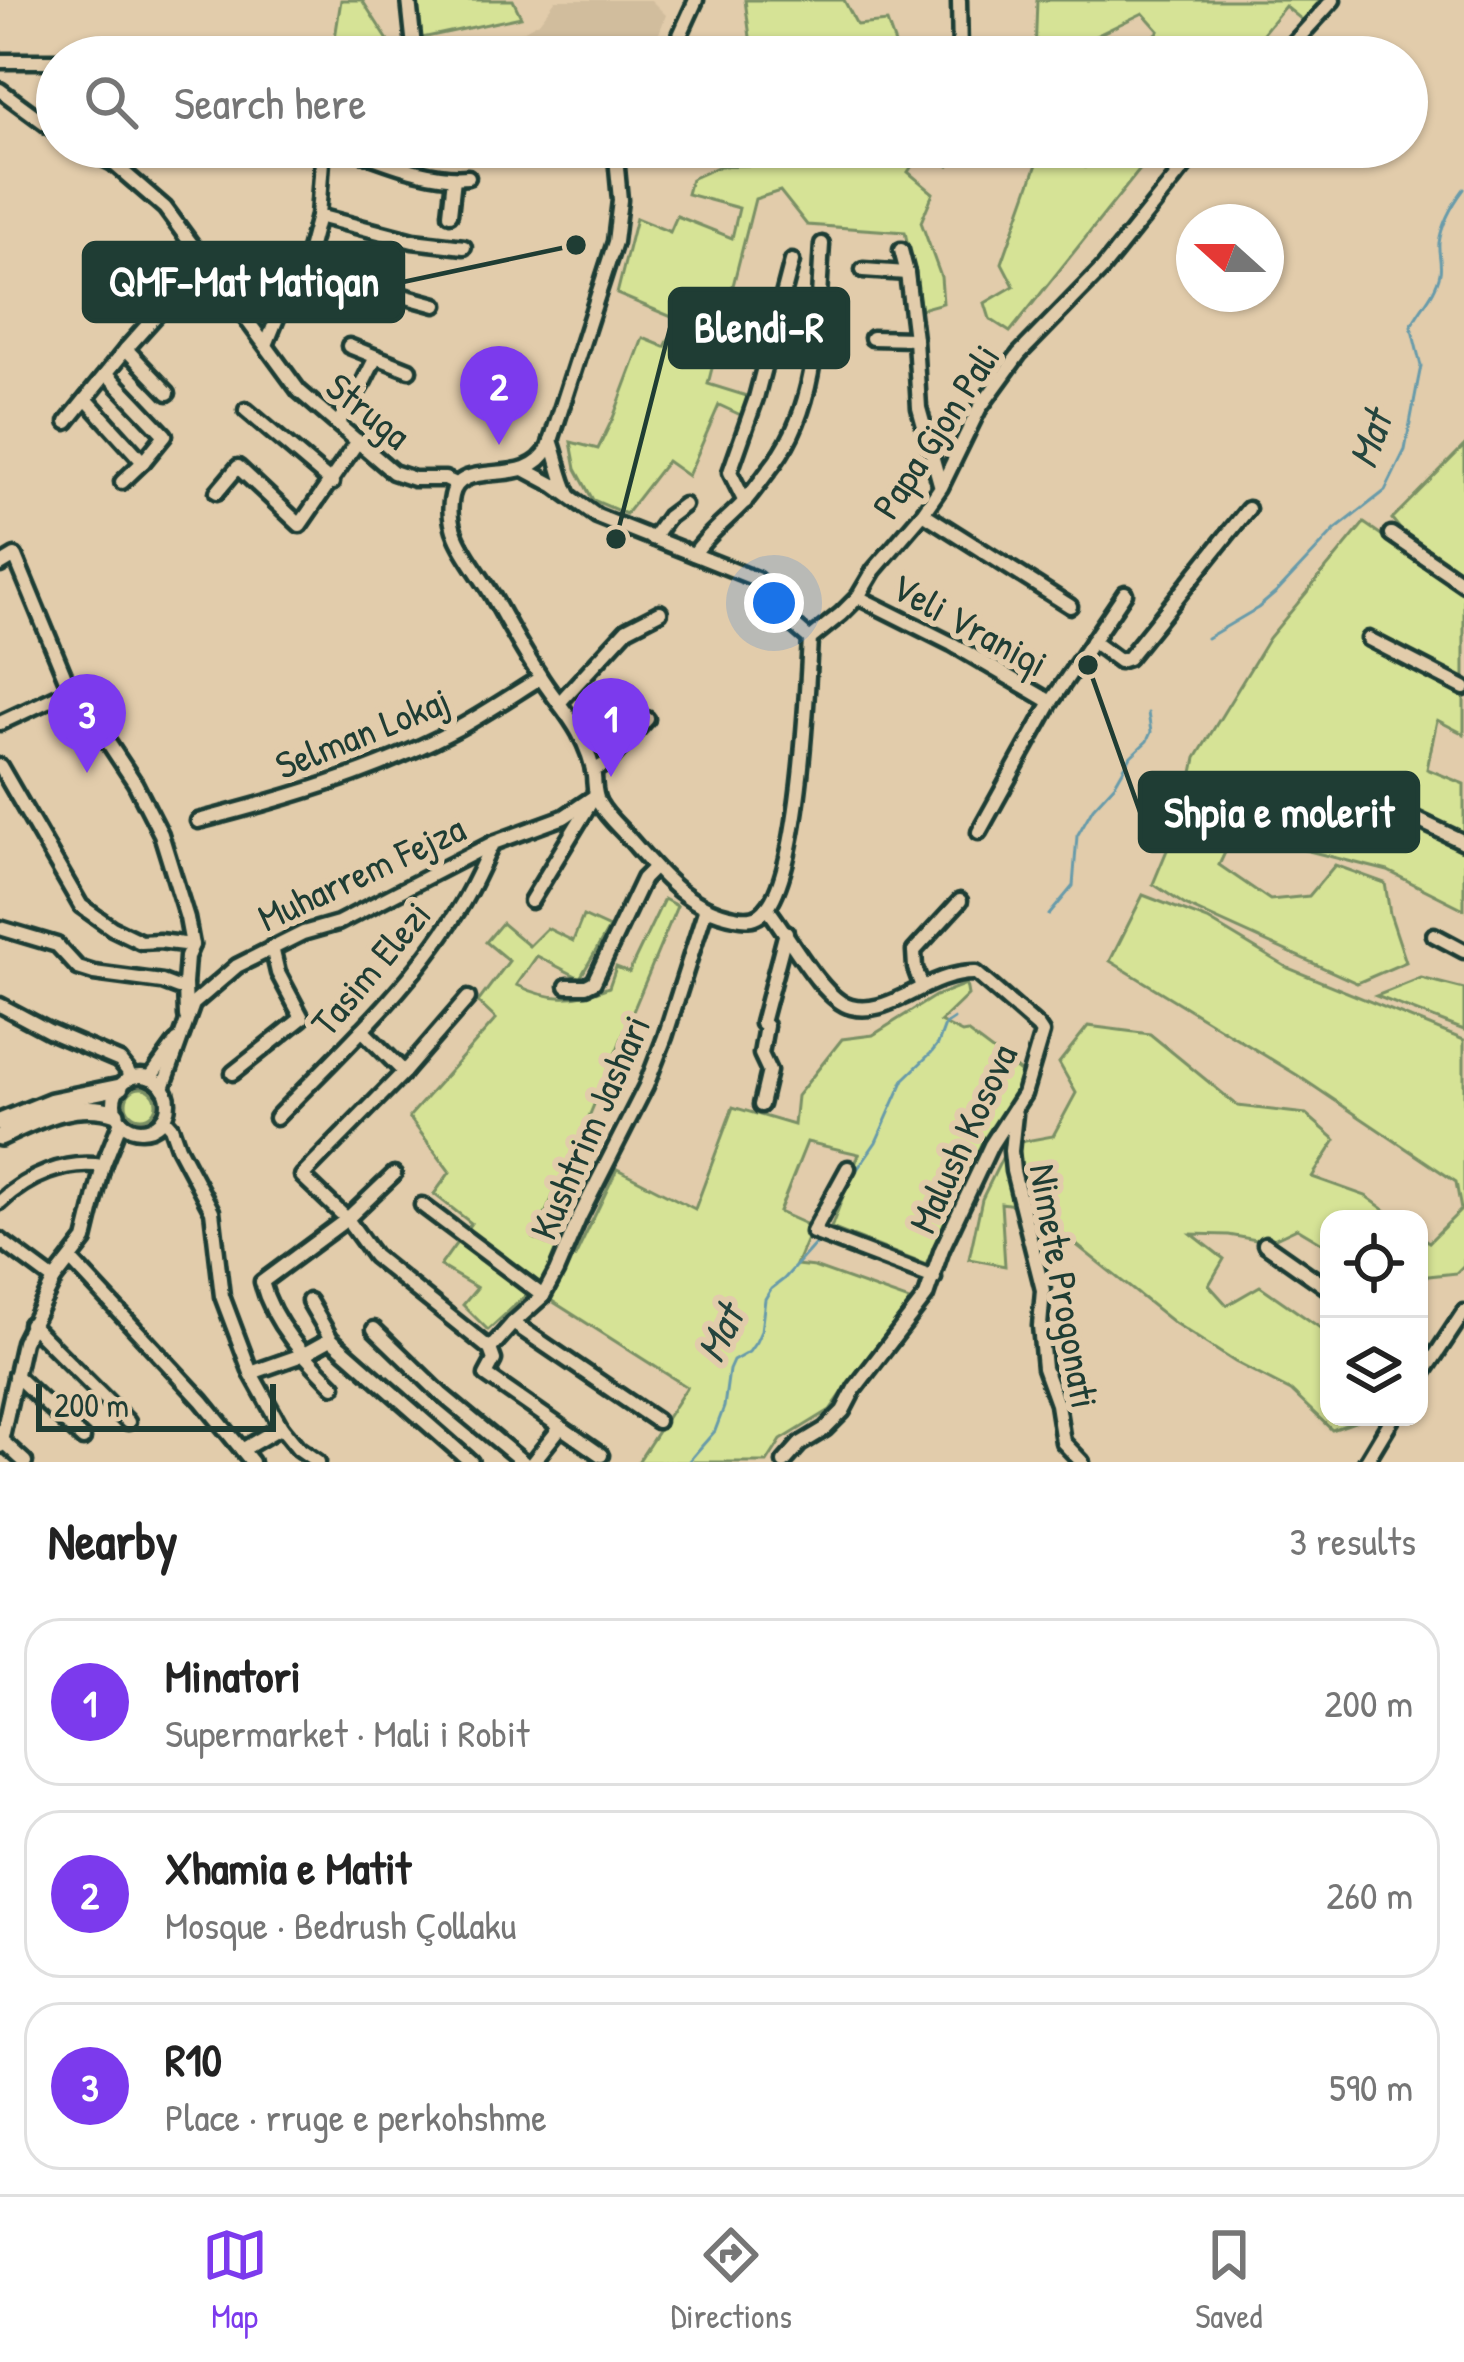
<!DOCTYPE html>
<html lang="en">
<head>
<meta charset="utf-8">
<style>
  body { margin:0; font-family:"Patrick Hand",sans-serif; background:#f2f2f2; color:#222 }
  .controls { position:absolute; right:36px; bottom:36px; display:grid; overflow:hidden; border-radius:24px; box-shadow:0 3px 9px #0004 }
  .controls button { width:108px; height:108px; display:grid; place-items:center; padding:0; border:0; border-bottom:3px solid #e0e0e0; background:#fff; color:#222; font:60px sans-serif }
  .compass { position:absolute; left:1176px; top:204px; width:108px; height:108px; border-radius:50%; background:#fff; box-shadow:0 3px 9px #0004; rotate:291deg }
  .scale { position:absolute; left:36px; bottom:30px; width:240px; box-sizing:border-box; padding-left:12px; border:6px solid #1f3d34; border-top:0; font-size:33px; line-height:42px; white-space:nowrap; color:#1f3d34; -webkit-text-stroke:9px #e2ccab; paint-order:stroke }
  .you { position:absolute; left:774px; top:603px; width:42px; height:42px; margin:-30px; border:9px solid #fff; border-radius:50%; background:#1a73e8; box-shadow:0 0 0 18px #1a73e833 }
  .badge { display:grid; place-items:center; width:78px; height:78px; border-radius:50%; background:#7c3aed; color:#fff; font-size:39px; font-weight:700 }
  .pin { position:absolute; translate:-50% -99px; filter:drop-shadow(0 3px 6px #0008) }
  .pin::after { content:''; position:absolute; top:63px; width:42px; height:36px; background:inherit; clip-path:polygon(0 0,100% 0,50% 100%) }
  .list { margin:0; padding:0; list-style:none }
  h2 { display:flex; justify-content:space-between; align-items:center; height:156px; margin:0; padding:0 48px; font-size:51px }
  h2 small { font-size:39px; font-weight:400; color:#767676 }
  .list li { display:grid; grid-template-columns:78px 1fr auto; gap:36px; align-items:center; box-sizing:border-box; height:168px; margin:0 24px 24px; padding:0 24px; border:3px solid #e0e0e0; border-radius:36px }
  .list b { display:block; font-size:45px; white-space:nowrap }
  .list p { margin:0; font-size:39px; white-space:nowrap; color:#767676 }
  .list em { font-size:39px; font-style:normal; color:#767676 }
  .icon { flex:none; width:66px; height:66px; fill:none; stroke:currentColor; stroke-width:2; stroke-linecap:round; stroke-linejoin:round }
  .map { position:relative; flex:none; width:1464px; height:1462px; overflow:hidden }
  .search { position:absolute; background:#fff; box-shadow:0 3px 9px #0004; left:36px; right:36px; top:36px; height:132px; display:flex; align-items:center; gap:30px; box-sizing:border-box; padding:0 42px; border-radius:66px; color:#767676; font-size:45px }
  .sheet { height:732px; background:#fff }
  nav { display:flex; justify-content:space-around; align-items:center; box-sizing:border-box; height:168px; border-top:3px solid #e0e0e0; background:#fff; font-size:33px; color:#767676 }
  nav a { display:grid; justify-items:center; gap:6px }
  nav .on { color:#7c3aed }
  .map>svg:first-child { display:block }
  .built { fill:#d1bd9d }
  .green { fill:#d6e396; stroke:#7a9065; stroke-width:3 }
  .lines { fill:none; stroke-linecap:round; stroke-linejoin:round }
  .stream { stroke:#679baa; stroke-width:3 }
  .minor-casing { stroke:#1f3d34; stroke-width:21 }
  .major-casing { stroke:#1f3d34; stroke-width:24 }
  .minor { stroke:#e2ccab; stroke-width:12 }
  .major { stroke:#e2ccab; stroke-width:15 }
  .labels { text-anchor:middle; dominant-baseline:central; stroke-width:12; stroke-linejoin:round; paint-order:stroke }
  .street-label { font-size:39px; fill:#1f3d34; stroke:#e2ccab }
  .water-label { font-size:42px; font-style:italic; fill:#25453e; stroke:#e2ccab }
  .leader { fill:none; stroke:#1f3d34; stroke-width:4.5 }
  .callout-dot { fill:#1f3d34; stroke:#e2ccab; stroke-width:4.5 }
  .callout { fill:#1f3d34; stroke:#1f3d34; stroke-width:4.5 }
  .callout-label { font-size:42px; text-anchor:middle; font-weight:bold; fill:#fff }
</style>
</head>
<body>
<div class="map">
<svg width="1464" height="1462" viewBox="0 0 1464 1462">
  <rect width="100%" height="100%" fill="#e2ccab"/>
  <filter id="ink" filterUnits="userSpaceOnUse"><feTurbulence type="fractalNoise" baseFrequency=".00833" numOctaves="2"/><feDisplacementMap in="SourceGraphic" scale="24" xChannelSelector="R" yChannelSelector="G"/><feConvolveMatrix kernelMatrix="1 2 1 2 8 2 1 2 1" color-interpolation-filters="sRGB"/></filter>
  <g filter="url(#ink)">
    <path class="built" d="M556,0H651L666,15L650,57H497L499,44L539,22Z"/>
    <g class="green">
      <path d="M341,0H362L393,48L332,57Z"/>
      <path d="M412,0H513L521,17L422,38Z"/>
      <path d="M745,0H844L857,25L887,22L896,47L926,54V57H758L750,37Z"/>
      <path d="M1037,0H1318L1323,4L1307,24L1285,6L1254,44L1268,57H1132L1159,31L1143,13L1052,57H1035Z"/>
      <path d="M771,147H968L949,166L924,148L908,172L933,193L921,222L941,277L943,303L921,309L905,232L807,225L780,191L755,199L708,384L750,397L745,417L719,405L688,476L667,461L626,514L593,500L576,469L571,442L598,449L613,418L643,338L665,347L679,320L617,294L636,218L670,232L677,216L732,238L739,208L687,194L691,179L720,166L751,165L771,152Z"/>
      <path d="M1043,147H1057L1085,167L1106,147H1158L1010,332L990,319L985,303L1014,286L1002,263Z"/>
      <path d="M1464,446V578L1408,539L1392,519Z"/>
      <path d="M1364,523L1464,592V734L1437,720L1427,769L1464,784V909L1388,871L1281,844L1238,825L1219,865L1270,900L1309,896L1335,865L1385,883L1390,914L1406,962L1357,983L1185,905L1153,884L1187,802L1196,758L1269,638Z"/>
      <path d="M1143,895L1208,920L1288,968L1464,1040V1265L1456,1273L1419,1277V1236L1429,1242L1461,1210L1456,1182L1297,1075L1110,961Z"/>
      <path d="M664,899L677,906L583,1131L534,1238L575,1257L617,1169L695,1209L733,1107L794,1125L797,1096L842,1039L873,1035L935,996L966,984L968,995L940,1022L962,1033L967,1032L1027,1077L949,1213L926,1265L831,1228L859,1154L807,1142L779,1212L812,1227L796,1265L814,1267L918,1304L875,1347L830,1410L781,1440L767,1462H638L687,1387L533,1289L488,1330L463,1305L477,1288L440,1266L471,1223L434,1194L450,1172L409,1117L496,1019L478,1002L509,961L486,942L502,923L529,946L547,928L573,941L583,916L609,928L580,978L537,956L517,985C550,1001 574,1001 609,987L616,967L629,972Z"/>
      <path d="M1421,978L1464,989V1030L1376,996Z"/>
      <path d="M1088,1026L1150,1034L1238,1106L1306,1114L1336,1140L1312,1177L1366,1196L1397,1219H1329V1247L1297,1228L1267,1242L1229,1235L1192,1234L1224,1259L1209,1285L1227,1305L1260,1286L1329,1334V1417H1361L1360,1420L1332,1430L1291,1391L1235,1362L1173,1322L1029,1207L1001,1203L1005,1266L969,1259L982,1199L1009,1144L1053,1136L1076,1093L1059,1063Z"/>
      <circle cx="141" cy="1103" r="15"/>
    </g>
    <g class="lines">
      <g class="stream">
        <path d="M1207,638L1258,608L1279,590L1335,530L1385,491L1405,450L1418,381L1421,366L1411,326C1420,308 1436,293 1440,273C1442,263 1438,253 1439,243C1442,222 1452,205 1464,189"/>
        <path d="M1049,915L1073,886L1077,836L1093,808L1115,784L1131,756L1147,741L1151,732L1148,713"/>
        <path d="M823,1228L847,1184L876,1142L904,1079L931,1053L938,1044L945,1025L954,1019"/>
        <path d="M688,1462L715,1431L724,1407L729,1370L733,1361L749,1352L756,1342L761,1331L765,1299L771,1289L784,1279L817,1242"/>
      </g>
      <defs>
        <g id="minor">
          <path d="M959,0L960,57"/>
          <path d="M394,57L414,47L409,0"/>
          <path d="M670,57L696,0"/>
          <path d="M1281,57L1333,0"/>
          <path d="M0,61H57"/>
          <path d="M0,90L57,132"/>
          <path d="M81,147L113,163L165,208L299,391L393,472L414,479H445L456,484"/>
          <path d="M323,147L318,216L309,250L313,260L341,279L436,305"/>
          <path d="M344,147C382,159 427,181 468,177"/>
          <path d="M616,157L620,200L615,242L549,447C527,491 460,456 452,496C443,534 474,564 492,595C507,621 521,648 538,673C550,694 568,712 579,733C586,746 592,762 594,776C595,786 594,793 599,803C607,817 617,825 628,837C659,872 686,908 735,917C744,919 753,920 761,914C800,886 807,690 810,639L841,614L858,597L874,570L923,513L941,487L979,409L1019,354L1102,269L1200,147"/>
          <path d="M450,214L454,178"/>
          <path d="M318,216L413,241L464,247"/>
          <path d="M901,250L907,273L915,339L919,408L940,484"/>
          <path d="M863,270L907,273"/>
          <path d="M872,338L915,339"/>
          <path d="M266,345L291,284"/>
          <path d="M349,346L409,370"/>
          <path d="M126,349L168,393"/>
          <path d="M107,374L165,435L143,462L122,482"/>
          <path d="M86,399L143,462"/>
          <path d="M246,410L332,483"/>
          <path d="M67,422L126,349L205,261"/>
          <path d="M338,423L364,381L376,357"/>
          <path d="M551,440C558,459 560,477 569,495"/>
          <path d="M524,469L554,485L597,516L756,579L768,591L787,619L810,639"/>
          <path d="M217,492L238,467L300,525L358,441"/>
          <path d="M745,502L730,472L756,398L792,261"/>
          <path d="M923,513L1070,606"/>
          <path d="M1391,534L1464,584"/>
          <path d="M653,538L668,517L684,505"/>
          <path d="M694,554C709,532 729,519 746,500C756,488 765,475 775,462C820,401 817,316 822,244"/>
          <path d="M0,565L15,556L65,677L135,783L161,834L187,918L192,945L187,957L185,984"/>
          <path d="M858,597L952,644L1051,702"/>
          <path d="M1369,639L1464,688"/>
          <path d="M1092,641L1119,661L1128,658L1248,509"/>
          <path d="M559,703L627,629L660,612"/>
          <path d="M0,723L73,689"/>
          <path d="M0,766L81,906L112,928L141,942L159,941L192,945"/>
          <path d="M593,771L607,763L647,719"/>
          <path d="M1403,813L1464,842"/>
          <path d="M198,821C284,799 373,773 453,731C483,715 511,696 540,678"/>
          <path d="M979,832L1051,702L1125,593"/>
          <path d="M531,901L591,802"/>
          <path d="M767,908C787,932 822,1000 851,1007C870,1012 888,1004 905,996C927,985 951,972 976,973L1038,1027L1042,1033L1024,1094L991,1145L942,1249L926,1296L855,1388L843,1411L825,1429L800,1444L784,1462"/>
          <path d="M0,928L57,945L78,968L94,973L162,982L178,988L185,984L186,1016"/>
          <path d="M1434,935L1464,951"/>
          <path d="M567,986H586L594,982L643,879L654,868"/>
          <path d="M922,987L915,968L914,951L960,901"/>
          <path d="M468,998L404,1072L302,1176L347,1219L374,1256L490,1349L494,1360L486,1375L601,1455"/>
          <path d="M0,1005L49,1031L120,1061L128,1071L129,1079"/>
          <path d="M362,1030L404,1072"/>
          <path d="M233,1073L302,1018L278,973L272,947"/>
          <circle cx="141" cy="1103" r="27"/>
          <path d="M150,1078L177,1041"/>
          <path d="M163,1088L193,1004L237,966L303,933L338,923L493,843L564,817L595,796"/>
          <path d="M761,1105L769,1071L761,1054L766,1026L762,1023L786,932"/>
          <path d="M1015,1114L1011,1151L1013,1171L1043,1290L1040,1326L1044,1368L1057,1404L1063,1442L1082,1462"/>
          <path d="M163,1118L171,1127L178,1147L212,1211L222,1296L251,1373L281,1427L298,1448L318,1462"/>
          <path d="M276,1118C339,1053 409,989 457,912C471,891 481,867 492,844"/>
          <path d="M848,1168L813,1232L934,1278"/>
          <path d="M0,1202C28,1176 65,1160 103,1166"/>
          <path d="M422,1205L543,1296"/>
          <path d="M0,1240L54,1280"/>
          <path d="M1265,1244L1329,1289"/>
          <path d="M72,1261L202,1401L252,1462"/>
          <path d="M309,1301L331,1339L471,1462"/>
          <path d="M513,1323L657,1421"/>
          <path d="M30,1324L128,1422"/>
          <path d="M374,1329L441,1394L523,1462"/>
          <path d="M490,1349L513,1323L543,1296L556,1272L580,1216L646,1086L665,1037L706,908"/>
          <path d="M251,1373L302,1355L331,1339"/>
          <path d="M15,1375L83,1439"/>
          <path d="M1419,1380L1464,1312"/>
          <path d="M334,1386C305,1357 273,1324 262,1282L347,1219L394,1174"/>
          <path d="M1,1440L25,1462"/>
          <path d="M0,1446L23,1342L54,1280L85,1240L103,1166L121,1121"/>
          <path d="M242,1450L281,1427"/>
          <path d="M533,1462L560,1428"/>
          <path d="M1366,1462L1393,1417"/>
        </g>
        <g id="major">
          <path d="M0,1122L52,1101L120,1087"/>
          <path d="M0,1137C37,1120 76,1099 116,1113"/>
        </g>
      </defs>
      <use href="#minor" class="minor-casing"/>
      <use href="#major" class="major-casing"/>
      <use href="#minor" class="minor"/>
      <use href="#major" class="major"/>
    </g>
  </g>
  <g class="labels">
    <g class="street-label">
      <text transform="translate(369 410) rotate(39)">Struga</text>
      <text transform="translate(935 431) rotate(-57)">Papa Gjon Pali</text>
      <text transform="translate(970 624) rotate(29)">Veli Vraniqi</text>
      <text transform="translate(362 732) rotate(-22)">Selman Lokaj</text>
      <text transform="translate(361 872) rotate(-25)">Muharrem Fejza</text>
      <text transform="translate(370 968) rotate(-50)">Tasim Elezi</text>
      <text transform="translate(589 1127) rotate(-66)">Kushtrim Jashari</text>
      <text transform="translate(962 1138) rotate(-65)">Malush Kosova</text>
      <text transform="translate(1065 1286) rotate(80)">Nimete Progonati</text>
    </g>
    <g class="water-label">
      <text transform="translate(1369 439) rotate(-71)">Mat</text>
      <text transform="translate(719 1333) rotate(-64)">Mat</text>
    </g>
  </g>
  <path class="leader" d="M576 245L403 282M616 539L670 328M1088 665L1140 812"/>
  <g class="callout-dot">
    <circle cx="576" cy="245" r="12"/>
    <circle cx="616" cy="539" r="12"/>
    <circle cx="1088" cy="665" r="12"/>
  </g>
  <g class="callout">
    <rect x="84" y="243" width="319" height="78" rx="12"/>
    <rect x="670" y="289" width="178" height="78" rx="12"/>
    <rect x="1140" y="773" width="278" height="78" rx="12"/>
  </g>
  <g class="callout-label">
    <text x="244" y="296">QMF-Mat Matiqan</text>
    <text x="759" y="342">Blendi-R</text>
    <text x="1279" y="827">Shpia e molerit</text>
  </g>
</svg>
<div class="controls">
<button><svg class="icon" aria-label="locate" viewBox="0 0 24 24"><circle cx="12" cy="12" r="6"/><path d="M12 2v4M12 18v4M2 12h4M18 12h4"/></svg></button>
<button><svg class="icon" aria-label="layers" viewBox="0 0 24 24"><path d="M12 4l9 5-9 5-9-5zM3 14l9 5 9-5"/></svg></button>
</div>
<svg class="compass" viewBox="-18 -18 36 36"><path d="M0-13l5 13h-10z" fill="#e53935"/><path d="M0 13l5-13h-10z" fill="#767676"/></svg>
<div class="scale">200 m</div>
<div class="you"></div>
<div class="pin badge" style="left:611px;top:777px">1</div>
<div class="pin badge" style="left:499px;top:445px">2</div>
<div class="pin badge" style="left:87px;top:773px">3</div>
<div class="search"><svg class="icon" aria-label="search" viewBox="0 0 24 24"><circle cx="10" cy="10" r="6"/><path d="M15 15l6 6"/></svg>Search here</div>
</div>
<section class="sheet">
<h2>Nearby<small>3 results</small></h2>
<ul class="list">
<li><span class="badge">1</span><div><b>Minatori</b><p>Supermarket · Mali i Robit</p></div><em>200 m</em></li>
<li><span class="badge">2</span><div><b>Xhamia e Matit</b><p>Mosque · Bedrush Çollaku</p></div><em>260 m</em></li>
<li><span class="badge">3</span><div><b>R10</b><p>Place · rruge e perkohshme</p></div><em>590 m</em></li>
</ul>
</section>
<nav>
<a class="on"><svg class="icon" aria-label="map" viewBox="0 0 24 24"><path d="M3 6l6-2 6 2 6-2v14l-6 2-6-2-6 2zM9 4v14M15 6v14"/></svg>Map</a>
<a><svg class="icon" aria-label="directions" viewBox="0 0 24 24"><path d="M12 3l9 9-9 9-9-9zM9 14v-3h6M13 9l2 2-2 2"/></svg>Directions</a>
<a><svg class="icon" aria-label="saved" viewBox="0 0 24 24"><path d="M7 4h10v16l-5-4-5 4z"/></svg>Saved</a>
</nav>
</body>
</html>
